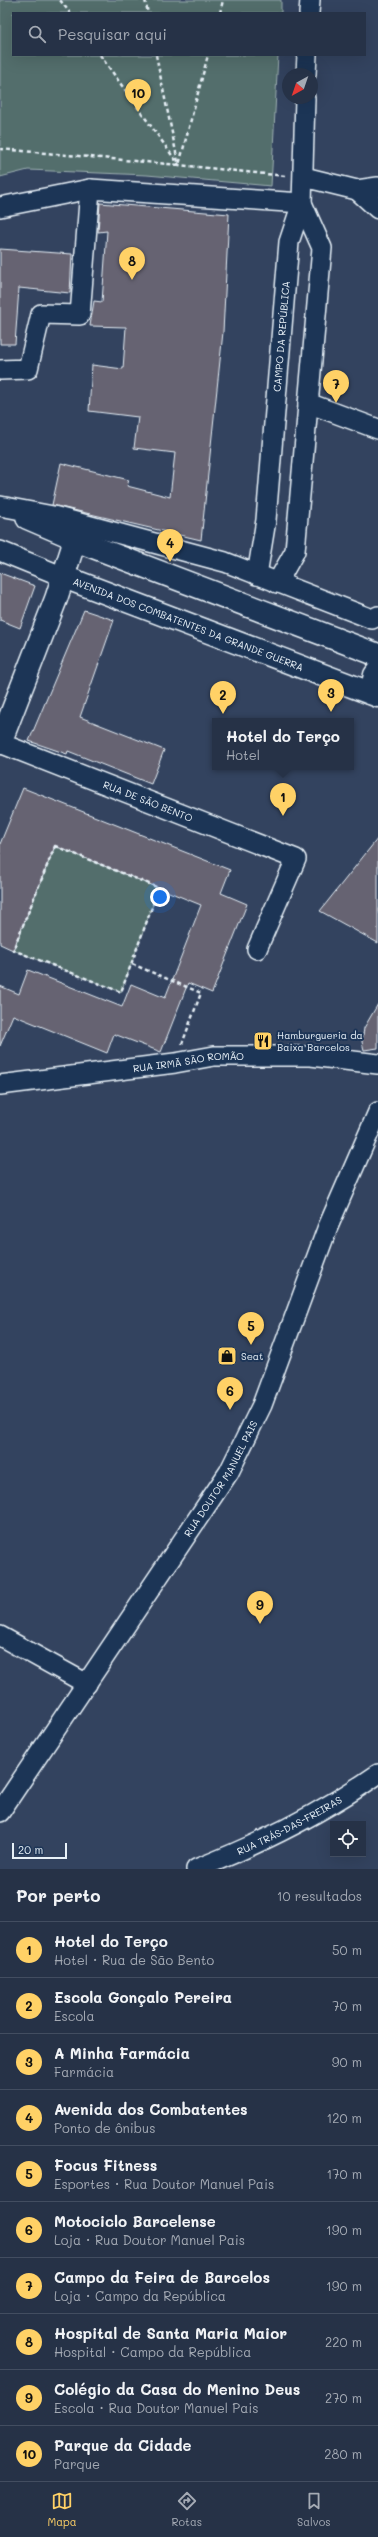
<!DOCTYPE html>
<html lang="pt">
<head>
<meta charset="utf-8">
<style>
  body { margin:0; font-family:Mali,sans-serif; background:#323e52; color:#f1f3f6 }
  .controls { position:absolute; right:12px; bottom:12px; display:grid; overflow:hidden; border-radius:0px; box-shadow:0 4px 16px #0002 }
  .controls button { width:36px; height:36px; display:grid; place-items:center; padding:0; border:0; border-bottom:1px solid #424d60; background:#263247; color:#f1f3f6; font:20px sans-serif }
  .compass { position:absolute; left:282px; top:68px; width:36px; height:36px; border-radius:50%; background:#263247; box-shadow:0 4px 16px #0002; rotate:220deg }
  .scale { position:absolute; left:12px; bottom:10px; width:55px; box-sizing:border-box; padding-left:4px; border:2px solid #e8f1f8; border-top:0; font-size:11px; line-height:14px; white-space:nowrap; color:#e8f1f8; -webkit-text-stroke:3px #1d3557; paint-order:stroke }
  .you { position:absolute; left:160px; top:897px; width:14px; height:14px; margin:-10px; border:3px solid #fff; border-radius:50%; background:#1a73e8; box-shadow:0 0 0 6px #1a73e833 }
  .badge { display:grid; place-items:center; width:26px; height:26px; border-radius:50%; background:#ffd166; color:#111; font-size:13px; font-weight:700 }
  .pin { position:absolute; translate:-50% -33px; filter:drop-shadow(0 1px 2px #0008) }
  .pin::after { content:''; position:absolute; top:21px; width:14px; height:12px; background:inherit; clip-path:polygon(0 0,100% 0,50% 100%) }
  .popup { position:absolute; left:212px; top:718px; width:142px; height:52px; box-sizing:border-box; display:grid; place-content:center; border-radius:0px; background:#263247; filter:drop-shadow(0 1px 3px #0005); font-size:13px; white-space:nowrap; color:#a4aab4 }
  .popup b { font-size:15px; color:#f1f3f6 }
  .popup::after { content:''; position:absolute; left:50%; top:100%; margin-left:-8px; border:8px solid transparent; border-top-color:#263247 }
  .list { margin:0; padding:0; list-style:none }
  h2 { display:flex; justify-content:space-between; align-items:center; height:52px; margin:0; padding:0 16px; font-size:17px }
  h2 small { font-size:13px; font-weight:400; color:#a4aab4 }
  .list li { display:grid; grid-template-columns:26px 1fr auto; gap:12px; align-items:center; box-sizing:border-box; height:56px; padding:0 16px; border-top:1px solid #424d60 }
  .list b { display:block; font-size:15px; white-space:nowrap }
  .list p { margin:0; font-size:13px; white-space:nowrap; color:#a4aab4 }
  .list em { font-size:13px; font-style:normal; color:#a4aab4 }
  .icon { flex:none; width:22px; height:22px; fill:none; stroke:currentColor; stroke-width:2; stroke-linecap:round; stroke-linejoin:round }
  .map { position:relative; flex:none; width:378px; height:1869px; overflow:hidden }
  .search { position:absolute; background:#263247; box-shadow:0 4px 16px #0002; left:12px; right:12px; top:12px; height:44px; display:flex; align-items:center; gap:10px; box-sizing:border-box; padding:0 14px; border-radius:0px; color:#a4aab4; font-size:15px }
  .sheet { height:612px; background:#263247 }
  nav { display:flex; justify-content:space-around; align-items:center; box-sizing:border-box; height:56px; border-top:1px solid #424d60; background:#263247; font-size:11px; color:#a4aab4 }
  nav a { display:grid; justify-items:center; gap:2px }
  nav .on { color:#ffd166 }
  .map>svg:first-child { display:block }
  .green { fill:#536e6c; stroke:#9eb0b2 }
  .building { fill:#666372; stroke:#e8f1f8 }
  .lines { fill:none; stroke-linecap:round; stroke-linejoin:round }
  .minor-casing { stroke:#e8f1f8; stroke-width:22 }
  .major-casing { stroke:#e8f1f8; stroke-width:25 }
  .path { stroke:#e8f1f8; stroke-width:2.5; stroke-dasharray:4 3; stroke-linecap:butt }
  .minor { stroke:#1d3557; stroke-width:19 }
  .major { stroke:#1d3557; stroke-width:22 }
  .labels { text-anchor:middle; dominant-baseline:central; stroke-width:4; stroke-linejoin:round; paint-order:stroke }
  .street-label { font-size:10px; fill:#e8f1f8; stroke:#1d3557 }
  .poi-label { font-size:10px; fill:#e8f1f8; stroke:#1d3557; text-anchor:start }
</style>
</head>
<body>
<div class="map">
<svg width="378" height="1869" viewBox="0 0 378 1869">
  <rect width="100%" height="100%" fill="#33435f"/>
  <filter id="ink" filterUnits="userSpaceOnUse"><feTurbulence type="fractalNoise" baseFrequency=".025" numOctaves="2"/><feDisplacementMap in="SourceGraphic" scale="8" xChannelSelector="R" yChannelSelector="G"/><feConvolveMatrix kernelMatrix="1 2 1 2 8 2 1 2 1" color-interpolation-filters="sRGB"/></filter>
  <g filter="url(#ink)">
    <g class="green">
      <path d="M0,0H281V13H13V55H278L271,186L147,175L28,170L0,177Z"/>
      <path d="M55,846L159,888L121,992L13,950Z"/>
    </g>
    <g class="building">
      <path d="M100,203L229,214L223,332L201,540L52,505L61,463L129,480L127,486L170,497L175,453L134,448L138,417L89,411L92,365L123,369L126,327L90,326L94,301L102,302L107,231L98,232Z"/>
      <path d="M0,249L72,254L70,293L19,288L15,344H0Z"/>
      <path d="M0,573L35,586L20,628L0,620Z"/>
      <path d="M84,610L114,620L80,717L164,750L151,784L68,751L67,754L29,741Z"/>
      <path d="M23,788L230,870L221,893L247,904L212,993L188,983L161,1052L114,1034L107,1053L13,1015L0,1046V986L19,994L28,970L122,1007L131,984L165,998L201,905L55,846L13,950L0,944V844Z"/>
      <path d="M378,838V943L320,911Z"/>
      <path d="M378,1004V1048L364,1050L362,1042L364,1028Z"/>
    </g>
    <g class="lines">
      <defs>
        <g id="minor">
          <path d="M309,13L310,0"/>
          <path d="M306,74L307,55"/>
          <path d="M304,177L357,190L378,187"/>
          <path d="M357,190L378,209"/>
          <path d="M0,207L90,189"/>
          <path d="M0,370L28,369L41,314L80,315L90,189L302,203L322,248L295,551L277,583"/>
          <path d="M308,403L378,429"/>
          <path d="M0,506L53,516L225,562L372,619L378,616"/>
          <path d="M26,519L75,540L88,533"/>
          <path d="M0,551L64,577"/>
          <path id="s1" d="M257,575L266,520L289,242L302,203L305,98"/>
          <path id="s2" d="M0,743L296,859L257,949"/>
          <path id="s3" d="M0,1085L175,1063L214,1056H311L378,1064"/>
          <path d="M0,1636L87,1684"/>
          <path id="s4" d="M0,1812L229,1472L262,1405L327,1229L378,1112"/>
          <path id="s5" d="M196,1869C260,1844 322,1813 378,1774"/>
        </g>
        <g id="major">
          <path id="s6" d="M64,577L378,696"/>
          <path d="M371,693L375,675L378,671"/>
          <path d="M0,743L56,599L75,540L378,655"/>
        </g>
      </defs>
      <use href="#minor" class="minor-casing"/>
      <use href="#major" class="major-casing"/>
      <g class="path">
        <path d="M60,0L70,13"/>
        <path d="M145,0L148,13"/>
        <path d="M220,13L223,0"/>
        <path d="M100,55L179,165L285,176"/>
        <path d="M156,55L178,162"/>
        <path d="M0,149L179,165L208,55"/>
        <path d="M55,846L159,888L121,992L13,950Z"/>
        <path d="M132,964L201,993L182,1044"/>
      </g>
      <use href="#minor" class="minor"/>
      <use href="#major" class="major"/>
    </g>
  </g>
  <defs>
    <symbol id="restaurant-square" viewBox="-11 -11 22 22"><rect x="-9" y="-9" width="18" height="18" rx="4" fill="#ffd166" stroke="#1d3557"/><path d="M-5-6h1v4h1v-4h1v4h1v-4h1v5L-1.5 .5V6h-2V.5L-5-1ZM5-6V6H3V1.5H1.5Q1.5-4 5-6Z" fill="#111"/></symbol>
    <symbol id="shop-square" viewBox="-11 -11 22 22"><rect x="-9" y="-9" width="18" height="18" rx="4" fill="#ffd166" stroke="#1d3557"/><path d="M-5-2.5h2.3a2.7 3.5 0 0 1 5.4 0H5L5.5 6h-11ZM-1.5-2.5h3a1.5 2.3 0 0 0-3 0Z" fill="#111"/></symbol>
  </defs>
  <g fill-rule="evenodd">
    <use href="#restaurant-square" x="252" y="1030" width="22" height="22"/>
    <use href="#shop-square" x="216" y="1345" width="22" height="22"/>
  </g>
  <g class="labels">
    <g class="street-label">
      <text stroke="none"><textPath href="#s1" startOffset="240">CAMPO DA REPÚBLICA</textPath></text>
      <text stroke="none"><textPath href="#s6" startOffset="133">AVENIDA DOS COMBATENTES DA GRANDE GUERRA</textPath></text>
      <text stroke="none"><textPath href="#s2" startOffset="159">RUA DE SÃO BENTO</textPath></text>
      <text stroke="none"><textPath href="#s3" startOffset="190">RUA IRMÃ SÃO ROMÃO</textPath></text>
      <text stroke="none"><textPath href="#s4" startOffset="400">RUA DOUTOR MANUEL PAIS</textPath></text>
      <text stroke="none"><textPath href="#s5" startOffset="103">RUA TRÁS-DAS-FREIRAS</textPath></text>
    </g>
    <g class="poi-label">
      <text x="277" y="1035">Hamburgueria da<tspan x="277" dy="12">Baixa Barcelos</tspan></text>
      <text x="241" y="1356">Seat</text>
    </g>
  </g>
</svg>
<div class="controls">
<button><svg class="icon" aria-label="locate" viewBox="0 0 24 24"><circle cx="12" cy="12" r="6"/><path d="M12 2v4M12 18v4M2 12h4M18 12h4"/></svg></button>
</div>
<svg class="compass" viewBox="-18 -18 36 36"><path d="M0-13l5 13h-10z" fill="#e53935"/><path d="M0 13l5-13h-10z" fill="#a4aab4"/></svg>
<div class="scale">20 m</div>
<div class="you"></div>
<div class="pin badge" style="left:283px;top:816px">1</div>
<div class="popup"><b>Hotel do Terço</b>Hotel</div>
<div class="pin badge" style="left:223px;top:714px">2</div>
<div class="pin badge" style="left:331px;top:712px">3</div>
<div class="pin badge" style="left:170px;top:562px">4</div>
<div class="pin badge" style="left:251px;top:1345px">5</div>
<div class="pin badge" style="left:230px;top:1410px">6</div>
<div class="pin badge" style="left:336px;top:403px">7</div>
<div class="pin badge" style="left:132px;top:280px">8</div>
<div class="pin badge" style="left:260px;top:1624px">9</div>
<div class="pin badge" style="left:138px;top:112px">10</div>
<div class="search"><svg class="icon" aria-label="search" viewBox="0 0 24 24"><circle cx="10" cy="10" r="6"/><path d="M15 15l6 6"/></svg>Pesquisar aqui</div>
</div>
<section class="sheet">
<h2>Por perto<small>10 resultados</small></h2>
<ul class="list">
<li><span class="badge">1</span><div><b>Hotel do Terço</b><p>Hotel · Rua de São Bento</p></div><em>50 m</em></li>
<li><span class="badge">2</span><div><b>Escola Gonçalo Pereira</b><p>Escola</p></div><em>70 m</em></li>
<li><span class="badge">3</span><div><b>A Minha Farmácia</b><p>Farmácia</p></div><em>90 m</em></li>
<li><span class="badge">4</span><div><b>Avenida dos Combatentes</b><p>Ponto de ônibus</p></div><em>120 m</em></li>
<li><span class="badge">5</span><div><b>Focus Fitness</b><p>Esportes · Rua Doutor Manuel Pais</p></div><em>170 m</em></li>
<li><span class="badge">6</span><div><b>Motociclo Barcelense</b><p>Loja · Rua Doutor Manuel Pais</p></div><em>190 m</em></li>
<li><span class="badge">7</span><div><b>Campo da Feira de Barcelos</b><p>Loja · Campo da República</p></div><em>190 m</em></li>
<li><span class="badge">8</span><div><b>Hospital de Santa Maria Maior</b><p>Hospital · Campo da República</p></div><em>220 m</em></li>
<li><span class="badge">9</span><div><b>Colégio da Casa do Menino Deus</b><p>Escola · Rua Doutor Manuel Pais</p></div><em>270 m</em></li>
<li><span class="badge">10</span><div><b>Parque da Cidade</b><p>Parque</p></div><em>280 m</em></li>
</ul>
</section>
<nav>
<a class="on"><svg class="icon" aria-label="map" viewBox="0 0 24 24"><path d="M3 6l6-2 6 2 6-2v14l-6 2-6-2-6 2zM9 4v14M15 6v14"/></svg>Mapa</a>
<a><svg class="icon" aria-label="directions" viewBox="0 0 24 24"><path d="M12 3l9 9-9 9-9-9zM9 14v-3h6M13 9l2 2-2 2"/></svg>Rotas</a>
<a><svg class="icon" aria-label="saved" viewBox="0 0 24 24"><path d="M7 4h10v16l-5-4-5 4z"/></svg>Salvos</a>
</nav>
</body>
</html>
